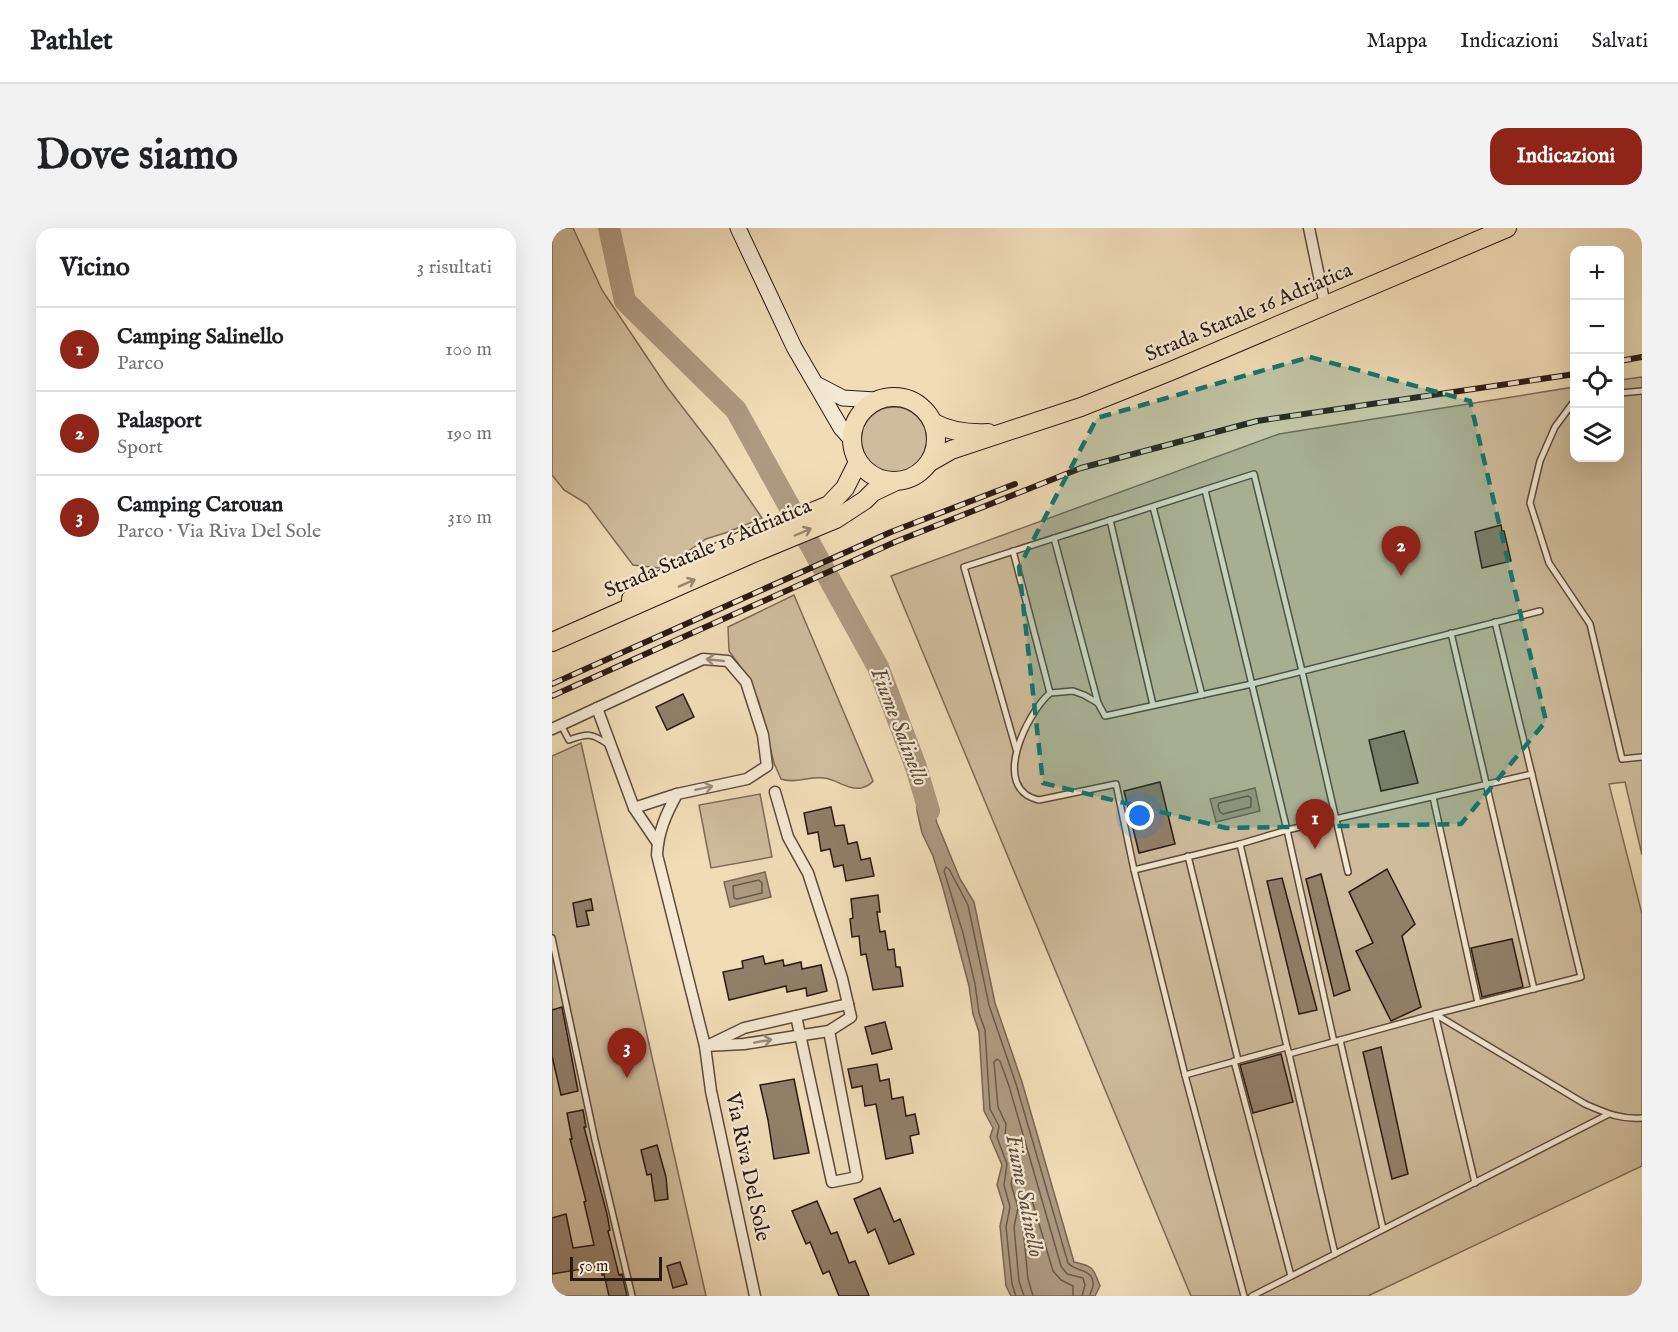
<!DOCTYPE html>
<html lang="it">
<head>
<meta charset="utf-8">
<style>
  body { margin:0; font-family:"IM FELL English",serif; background:#f2f2f2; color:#202124 }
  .controls { position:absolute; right:18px; top:18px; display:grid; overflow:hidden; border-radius:12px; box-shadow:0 6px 24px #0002 }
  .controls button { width:54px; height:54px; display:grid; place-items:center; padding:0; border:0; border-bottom:2px solid #e0e0e0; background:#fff; color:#202124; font:30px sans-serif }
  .scale { position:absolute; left:18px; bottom:15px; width:92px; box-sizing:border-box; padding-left:6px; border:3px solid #2a1912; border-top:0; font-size:16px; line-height:21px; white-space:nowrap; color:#2a1912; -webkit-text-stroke:4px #f5e9d1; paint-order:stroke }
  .you { position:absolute; left:588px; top:588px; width:21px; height:21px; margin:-15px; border:4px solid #fff; border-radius:50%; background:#1a73e8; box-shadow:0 0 0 9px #1a73e833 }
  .badge { display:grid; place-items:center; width:39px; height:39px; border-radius:50%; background:#8f2418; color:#fff; font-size:20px; font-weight:700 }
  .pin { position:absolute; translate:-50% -50px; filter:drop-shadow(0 2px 3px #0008) }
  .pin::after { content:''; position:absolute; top:32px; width:21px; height:18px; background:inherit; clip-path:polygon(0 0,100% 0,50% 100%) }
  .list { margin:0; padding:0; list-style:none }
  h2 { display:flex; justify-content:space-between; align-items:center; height:78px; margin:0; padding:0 24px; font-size:26px }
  h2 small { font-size:20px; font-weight:400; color:#757577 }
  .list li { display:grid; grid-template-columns:39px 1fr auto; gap:18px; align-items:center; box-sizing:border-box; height:84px; padding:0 24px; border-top:2px solid #e0e0e0 }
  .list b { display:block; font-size:22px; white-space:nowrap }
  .list p { margin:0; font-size:20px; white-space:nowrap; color:#757577 }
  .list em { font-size:20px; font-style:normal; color:#757577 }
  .icon { flex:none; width:33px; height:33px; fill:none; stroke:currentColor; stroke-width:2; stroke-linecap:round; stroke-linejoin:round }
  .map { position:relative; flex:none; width:1090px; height:1068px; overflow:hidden; border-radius:18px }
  header { display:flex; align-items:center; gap:36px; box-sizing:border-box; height:84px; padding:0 30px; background:#fff; border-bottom:2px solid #e0e0e0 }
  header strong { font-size:28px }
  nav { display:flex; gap:33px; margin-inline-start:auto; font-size:21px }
  .intro { display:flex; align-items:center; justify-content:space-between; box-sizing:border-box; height:144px; padding:0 36px }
  h1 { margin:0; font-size:42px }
  .button { padding:15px 27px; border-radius:18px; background:#8f2418; color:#fff; font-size:21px; font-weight:700 }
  main { display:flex; gap:36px; padding:0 36px }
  aside { flex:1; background:#fff; border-radius:18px; box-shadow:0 6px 24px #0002 }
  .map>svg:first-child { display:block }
  .green { fill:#cebc9c; stroke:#7c6a57; stroke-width:1.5 }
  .water { fill:#ad9a80; stroke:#796654; stroke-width:1.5 }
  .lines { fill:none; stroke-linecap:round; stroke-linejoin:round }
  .shore { stroke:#6c5a49; stroke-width:1.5 }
  .river { stroke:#ad9a80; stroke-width:22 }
  .building { fill:#917f68; stroke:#2a1912; stroke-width:1.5 }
  .service-casing { stroke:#5c4a3c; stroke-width:8 }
  .minor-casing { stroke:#5c4a3c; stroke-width:13 }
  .secondary-casing { stroke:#2a1912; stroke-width:17 }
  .primary-casing { stroke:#2a1912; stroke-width:20 }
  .service { stroke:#f5e9d1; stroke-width:5 }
  .minor { stroke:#f5e9d1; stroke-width:10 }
  .secondary { stroke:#f5e9d1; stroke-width:15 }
  .primary { stroke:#f0ddb8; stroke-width:18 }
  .rail-casing { stroke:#2a1912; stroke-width:6 }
  .rail { stroke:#f5e9d1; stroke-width:4; stroke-dasharray:11; stroke-linecap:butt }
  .oneway { stroke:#97856d }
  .oneway2 { stroke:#9a8b7b }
  .marked { fill:#0f766e; fill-opacity:0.2; stroke:#0f766e; stroke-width:4.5; stroke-dasharray:12 8; stroke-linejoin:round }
  .labels { text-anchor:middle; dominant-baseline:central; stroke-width:4.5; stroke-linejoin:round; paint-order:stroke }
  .street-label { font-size:21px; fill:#2a1912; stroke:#f5e9d1 }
  .water-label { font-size:22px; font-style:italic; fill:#5e4d3e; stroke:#f5e9d1 }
</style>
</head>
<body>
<header>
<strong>Pathlet</strong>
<nav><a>Mappa</a><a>Indicazioni</a><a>Salvati</a></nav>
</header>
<div class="intro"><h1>Dove siamo</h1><a class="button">Indicazioni</a></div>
<main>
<aside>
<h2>Vicino<small>3 risultati</small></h2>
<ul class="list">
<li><span class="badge">1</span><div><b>Camping Salinello</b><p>Parco</p></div><em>100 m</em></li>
<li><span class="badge">2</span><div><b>Palasport</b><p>Sport</p></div><em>190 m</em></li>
<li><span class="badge">3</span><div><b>Camping Carouan</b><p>Parco · Via Riva Del Sole</p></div><em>310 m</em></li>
</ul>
</aside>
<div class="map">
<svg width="1090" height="1068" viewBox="0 0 1090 1068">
  <rect width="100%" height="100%" fill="#f0ddb8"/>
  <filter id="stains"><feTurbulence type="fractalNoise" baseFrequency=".00333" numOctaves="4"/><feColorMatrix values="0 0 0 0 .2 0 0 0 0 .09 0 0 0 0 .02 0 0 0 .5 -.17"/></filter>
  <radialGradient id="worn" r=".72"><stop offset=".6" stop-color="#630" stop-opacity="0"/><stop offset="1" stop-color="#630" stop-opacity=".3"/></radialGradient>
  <g class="green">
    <path d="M0,0H21L50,62L115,159L162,220L210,290L176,304L154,311L132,326L107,340L81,337L35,276L12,262L0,247Z"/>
    <path d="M1090,149V627L1073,554L1057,556L1090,686V938L816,1068H639L339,348L727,206L1022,159L1023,230H1068V152Z"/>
    <circle cx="342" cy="212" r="33"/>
    <path d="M242,367L321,553C318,557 313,559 309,560C295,562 284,551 272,550C257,548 243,556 229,551L222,535L207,475L198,452L177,423L176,399Z"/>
    <path d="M29,515L154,1068H0V528Z"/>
    <path d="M208,566L220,629L159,640L147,577Z"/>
  </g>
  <g class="water">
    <path d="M372,551L385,595L408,651L422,674L443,775L470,854L522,1034C541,1038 541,1039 548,1058L543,1068H459L454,1058L448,998L452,979L445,957L450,937L438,909L441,900L432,883L427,804L421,786L417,758L391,660L381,628L370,605L365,583L364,557Z"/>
    <path d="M703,560L708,583L664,594L658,571Z"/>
    <path d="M213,644L219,669L178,679L172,654Z"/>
  </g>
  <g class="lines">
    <g class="shore">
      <path d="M696,568L699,570V579L671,586L668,584L666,578L667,575Z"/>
      <path d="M207,652L210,655V665L185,671L182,670L181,658Z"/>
      <path d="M464,1068L460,1056L454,999L458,979L452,957L455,936L445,909L447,898L438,881L433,802L427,785L423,756L411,705L392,643L394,639L397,641L416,677L437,777L464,856L516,1035C523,1044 543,1040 541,1058C541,1061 538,1064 538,1068"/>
      <path d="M472,1068L467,1053L462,999L466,980L459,956L463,935L453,909L454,896L446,879L442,834L445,831L448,833L457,858L509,1038L515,1046L531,1050L533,1057L530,1068"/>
      <path d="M481,1068L476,1051L471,1000L475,981L474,973L477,970L480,972L501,1043L509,1052L521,1058V1068"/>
    </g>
    <path class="river" d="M57,0L73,73L184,182L326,439L364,539L377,583"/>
  </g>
  <g class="building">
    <path d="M949,297L950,303H952L959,333L930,340L923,304Z"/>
    <path d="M131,466L142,489L115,502L104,479Z"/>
    <path d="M852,503L866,555L829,563L817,512Z"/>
    <path d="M608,554L623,616L587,625L572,563Z"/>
    <path d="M279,579L283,598L292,597L296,616L305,614L309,632L318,630L322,648L294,653L291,637L282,639L278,621L269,623L266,604L256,606L252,585Z"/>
    <path d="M835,641L863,696L850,708L869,779L839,793L804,723L821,715L797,664Z"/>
    <path d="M769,646L798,762L782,768L754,651Z"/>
    <path d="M730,650L765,782L747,786L715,653Z"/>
    <path d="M326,667L328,684H325L328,704L333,703L336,722L342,721L344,739H348L351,758L321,762L314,726L309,727L307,708L300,709L298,691L301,690L299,671Z"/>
    <path d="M39,671L41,682L34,683L37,697L25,699L21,675Z"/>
    <path d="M960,711L971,759L930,769L919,720Z"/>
    <path d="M211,728L213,736L231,732L232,738L249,734L250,741L269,737L275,763L255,768L254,760L235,764L234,758L177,772L171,744L191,740L190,733Z"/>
    <path d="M10,779L26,863L9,867L0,828V782Z"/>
    <path d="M333,794L340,821L320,826L313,799Z"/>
    <path d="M829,819L856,946L840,951L811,824Z"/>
    <path d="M729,826L741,874L701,885L688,837Z"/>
    <path d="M325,836L328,853L337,851L340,871L351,869L354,888L363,886L367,906L358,908L361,925L334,931L324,876L313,878L310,858L300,860L296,841Z"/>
    <path d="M242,851L257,925L222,931L216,892L208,857Z"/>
    <path d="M31,882L34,899H32L55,986L58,1002L56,1003L67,1047L70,1046L75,1068H57L52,1046L50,1047L48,1038L0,1046V990L14,986L21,1020L42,1017L32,974L34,973L18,911H20L15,885Z"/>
    <path d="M105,917L114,949L116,971L103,973L99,946L95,947L89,922Z"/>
    <path d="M328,960L342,994L348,991L362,1026L337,1036L323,1001L316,1005L302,971Z"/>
    <path d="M265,973L279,1006L285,1004L297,1035L303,1033L317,1068H287L277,1043L271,1046L258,1014L254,1016L240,983Z"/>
    <path d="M128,1034L135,1056L121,1060L115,1038Z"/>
  </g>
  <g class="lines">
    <defs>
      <g id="service">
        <path d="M1068,165L1090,163"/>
        <path d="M1023,172L1003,199L988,233L978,275L997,335L1038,396L1070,531L1090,529"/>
        <path d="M653,262L735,602L688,616"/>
        <path d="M601,279L650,467"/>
        <path d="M558,292L601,477"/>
        <path d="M502,310L546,475"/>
        <path d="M461,323L498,465"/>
        <path d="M899,405L982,761"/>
        <path d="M9,497L17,512C36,505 40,505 57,517"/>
        <path d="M464,521L412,339L702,246L750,443L796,644"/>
        <path d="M881,569L926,775"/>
        <path d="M636,628L686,832"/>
        <path d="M582,642L688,616L735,819"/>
        <path d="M0,710L43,912L80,1068"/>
        <path d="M788,812L831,1001"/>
        <path d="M782,814L735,602L980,546"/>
        <path d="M682,833L739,1048"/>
        <path d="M633,847L582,642L564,556L487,572C437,561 475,485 498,465L521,463L532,467L546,475L553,488L700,456L988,383"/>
        <path d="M1057,886L783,1026L737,826L883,786L1033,876C1052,884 1068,892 1090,890"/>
        <path d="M923,955L883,786L1029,749L943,394"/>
        <path d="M692,1068L633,847L735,819L737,826"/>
        <path d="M700,1068L783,1026"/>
      </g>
      <g id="minor">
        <path d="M757,0L773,77"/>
        <path d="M45,480L82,580L105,614"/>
        <path d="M0,501L151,431L176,433L194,454L211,507L215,538L195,551L125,566C114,586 106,604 105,627L153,818L159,863L203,1068"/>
        <path d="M82,580L125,566"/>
        <path d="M244,788L280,954L305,949L277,803"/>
        <path d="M159,816L192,800L296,776"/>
        <path d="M153,818L192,816L277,803L299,789L290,750L256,645L236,609L223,564"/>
      </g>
      <g id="secondary">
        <path d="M186,0L242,119L289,200L299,211"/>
        <path d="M266,157L291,170L323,172"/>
      </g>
      <g id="primary">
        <circle cx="342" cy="211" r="42"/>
        <path d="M382,195C399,204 417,206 436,205"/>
        <path d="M378,234L399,222L529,179L619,143L955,0"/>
        <path d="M79,371L102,355L189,313L277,277L293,260L306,234"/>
        <path d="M0,414L197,327L284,291L313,272L321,264L342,254"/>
      </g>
    </defs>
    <use href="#service" class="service-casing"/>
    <use href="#minor" class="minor-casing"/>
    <use href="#secondary" class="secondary-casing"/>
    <use href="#primary" class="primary-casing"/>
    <use href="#service" class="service"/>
    <use href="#minor" class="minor"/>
    <use href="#secondary" class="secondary"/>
    <use href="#primary" class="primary"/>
    <defs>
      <g id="rail">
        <path d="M1068,133L1090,129"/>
        <path d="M0,456L339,304L463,256"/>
        <path d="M0,468L343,314L529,240L705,193L1023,146"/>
      </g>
    </defs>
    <use href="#rail" class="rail-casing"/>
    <use href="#rail" class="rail"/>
  </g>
  <defs><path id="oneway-shaft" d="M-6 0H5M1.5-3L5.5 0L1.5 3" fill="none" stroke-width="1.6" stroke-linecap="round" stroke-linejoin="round" transform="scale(1.5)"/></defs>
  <g class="oneway">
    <use href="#oneway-shaft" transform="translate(251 304) rotate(-23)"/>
    <use href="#oneway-shaft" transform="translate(135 355) rotate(-24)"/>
  </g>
  <g class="oneway2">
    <use href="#oneway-shaft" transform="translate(163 432) rotate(-174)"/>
    <use href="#oneway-shaft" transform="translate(152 560) rotate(-12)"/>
    <use href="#oneway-shaft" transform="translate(211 813) rotate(-10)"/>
  </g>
  <path class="marked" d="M758,129L918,173L994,493L909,596L674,600L491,555L467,339L545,190Z"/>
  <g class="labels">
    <g class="street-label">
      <text transform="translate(697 85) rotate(-23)">Strada Statale 16 Adriatica</text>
      <text transform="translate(156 321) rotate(-23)">Strada Statale 16 Adriatica</text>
      <text transform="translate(195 939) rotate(78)">Via Riva Del Sole</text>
    </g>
    <g class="water-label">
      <text transform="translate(347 499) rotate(69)">Fiume Salinello</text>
      <text transform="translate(472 968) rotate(79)">Fiume Salinello</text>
    </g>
  </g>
  <rect width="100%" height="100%" filter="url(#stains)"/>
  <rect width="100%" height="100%" fill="url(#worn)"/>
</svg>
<div class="controls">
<button>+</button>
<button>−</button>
<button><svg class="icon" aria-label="locate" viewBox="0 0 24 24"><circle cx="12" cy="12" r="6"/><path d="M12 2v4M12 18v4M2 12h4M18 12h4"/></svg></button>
<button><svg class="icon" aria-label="layers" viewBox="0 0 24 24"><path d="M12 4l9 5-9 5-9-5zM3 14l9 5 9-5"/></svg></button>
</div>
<div class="scale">50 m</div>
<div class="you"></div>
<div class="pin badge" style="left:763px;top:621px">1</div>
<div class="pin badge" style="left:849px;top:348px">2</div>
<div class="pin badge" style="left:75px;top:850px">3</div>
</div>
</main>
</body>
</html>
